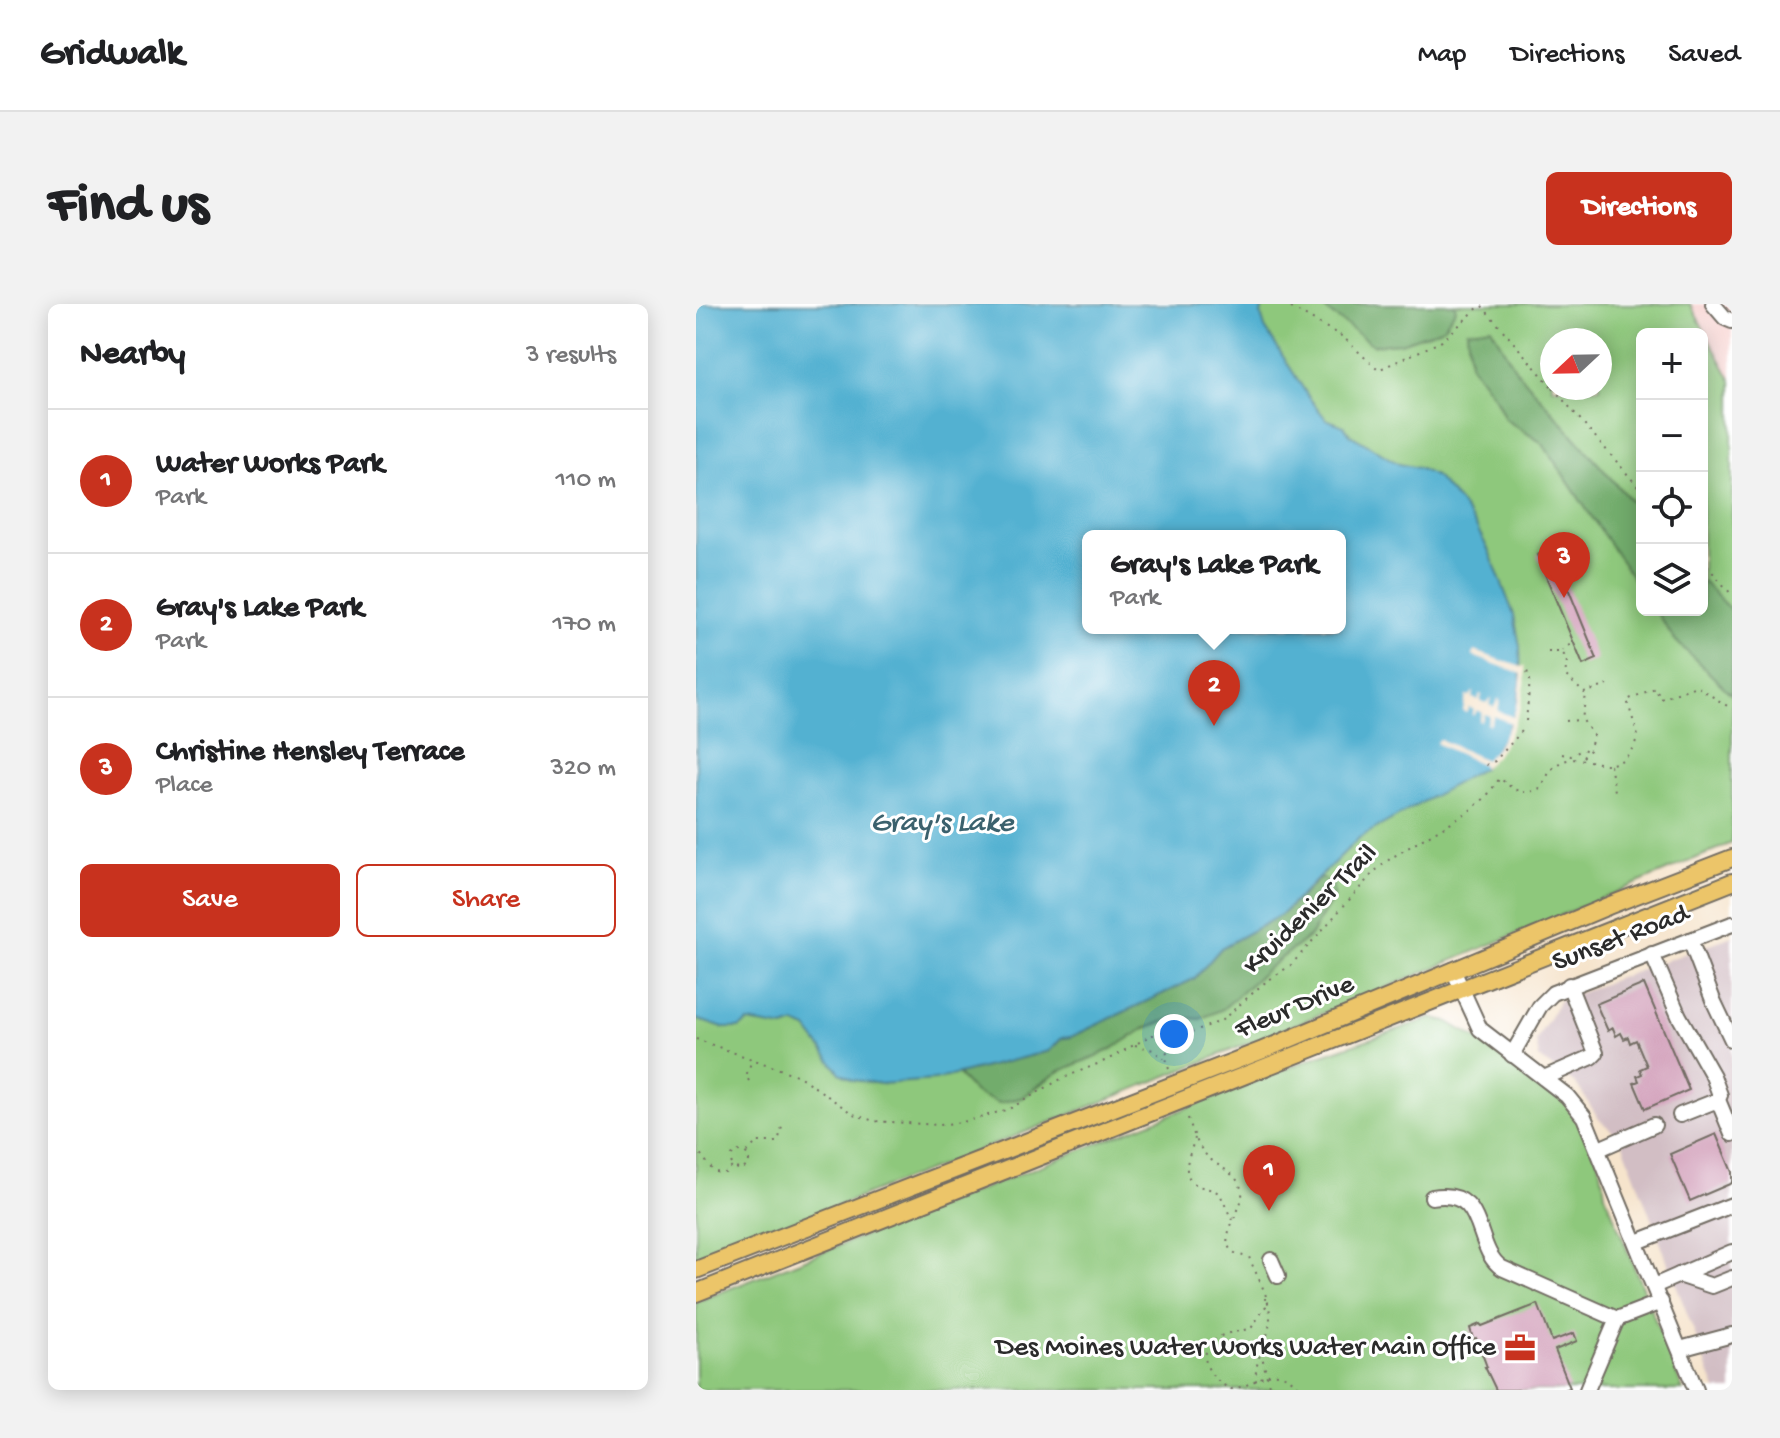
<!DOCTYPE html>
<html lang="en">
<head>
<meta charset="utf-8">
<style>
  body { margin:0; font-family:"Gochi Hand",sans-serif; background:#f2f2f2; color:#202124 }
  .controls { position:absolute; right:24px; top:24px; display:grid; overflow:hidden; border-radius:12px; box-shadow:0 4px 20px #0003 }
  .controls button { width:72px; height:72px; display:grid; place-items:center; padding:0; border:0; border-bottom:2px solid #e0e0e0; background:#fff; color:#202124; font:40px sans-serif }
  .compass { position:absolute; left:844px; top:24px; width:72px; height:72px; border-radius:50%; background:#fff; box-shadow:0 4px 20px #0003; rotate:248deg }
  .you { position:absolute; left:478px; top:730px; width:28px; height:28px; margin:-20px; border:6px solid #fff; border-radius:50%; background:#1a73e8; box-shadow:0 0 0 12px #1a73e833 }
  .badge { display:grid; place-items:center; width:52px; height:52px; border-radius:50%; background:#c8321e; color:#fff; font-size:26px; font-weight:700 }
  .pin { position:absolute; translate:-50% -66px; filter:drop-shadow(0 2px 4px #0008) }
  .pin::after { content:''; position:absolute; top:42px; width:28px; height:24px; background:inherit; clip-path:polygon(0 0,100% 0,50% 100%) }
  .popup { position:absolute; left:386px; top:226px; width:264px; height:104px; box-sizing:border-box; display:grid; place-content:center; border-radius:12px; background:#fff; filter:drop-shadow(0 2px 6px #0005); font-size:26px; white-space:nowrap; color:#757577 }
  .popup b { font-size:30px; color:#202124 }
  .popup::after { content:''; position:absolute; left:50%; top:100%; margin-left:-16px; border:16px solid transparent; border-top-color:#fff }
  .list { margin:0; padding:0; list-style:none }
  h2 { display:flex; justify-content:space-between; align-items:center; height:104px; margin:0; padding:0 32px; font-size:34px }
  h2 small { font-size:26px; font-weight:400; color:#757577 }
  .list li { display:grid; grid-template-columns:52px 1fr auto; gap:24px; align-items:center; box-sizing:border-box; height:144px; padding:0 32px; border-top:2px solid #e0e0e0 }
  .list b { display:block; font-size:30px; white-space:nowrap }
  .list p { margin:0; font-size:26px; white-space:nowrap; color:#757577 }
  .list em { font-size:26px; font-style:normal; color:#757577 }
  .actions { display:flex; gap:16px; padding:24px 32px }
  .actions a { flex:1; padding:18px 0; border:2px solid #c8321e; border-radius:12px; text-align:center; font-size:28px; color:#c8321e }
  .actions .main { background:#c8321e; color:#fff }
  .icon { flex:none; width:44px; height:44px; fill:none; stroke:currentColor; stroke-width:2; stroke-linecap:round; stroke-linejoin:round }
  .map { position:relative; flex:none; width:1036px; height:1086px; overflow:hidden; border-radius:12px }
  header { display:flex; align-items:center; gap:48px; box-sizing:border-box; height:112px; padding:0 40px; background:#fff; border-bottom:2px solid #e0e0e0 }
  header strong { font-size:38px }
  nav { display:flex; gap:44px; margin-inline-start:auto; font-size:28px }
  .intro { display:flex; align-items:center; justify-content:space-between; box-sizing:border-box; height:192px; padding:0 48px }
  h1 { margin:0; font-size:56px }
  .button { padding:20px 36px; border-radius:12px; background:#c8321e; color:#fff; font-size:28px; font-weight:700 }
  main { display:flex; gap:48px; padding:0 48px }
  aside { flex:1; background:#fff; border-radius:12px; box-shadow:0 4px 20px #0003 }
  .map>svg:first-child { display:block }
  .built { fill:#f7d0ce }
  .industrial { fill:#d2bec4 }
  .green { fill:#8ec87c; stroke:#5c7a54; stroke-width:2; fill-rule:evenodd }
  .forest { fill:#72ac6c; stroke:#4e6c4c; stroke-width:2 }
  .water { fill:#53b1d1; stroke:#3f6e7e; stroke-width:2; fill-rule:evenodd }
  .pier { fill:#f6e4cc }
  .building { fill:#d3a1bb }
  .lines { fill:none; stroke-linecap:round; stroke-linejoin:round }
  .minor-casing { stroke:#726c63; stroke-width:18 }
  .major-casing { stroke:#726c63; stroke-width:20 }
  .path { stroke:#726c63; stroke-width:2; stroke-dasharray:2 6; stroke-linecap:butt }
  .minor { stroke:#fff; stroke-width:14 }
  .major { stroke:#ecc569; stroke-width:16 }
  .labels { text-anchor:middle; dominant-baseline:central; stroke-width:6; stroke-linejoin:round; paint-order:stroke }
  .street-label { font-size:28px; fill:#2b2b2b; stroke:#fff }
  .poi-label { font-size:28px; fill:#2b2b2b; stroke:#fff; text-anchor:end }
  .water-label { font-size:30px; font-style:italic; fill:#3b616d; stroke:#fff }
</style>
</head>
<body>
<header>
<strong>Gridwalk</strong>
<nav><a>Map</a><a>Directions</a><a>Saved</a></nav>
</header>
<div class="intro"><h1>Find us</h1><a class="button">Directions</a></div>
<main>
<aside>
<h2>Nearby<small>3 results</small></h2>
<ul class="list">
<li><span class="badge">1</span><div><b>Water Works Park</b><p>Park</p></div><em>110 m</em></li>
<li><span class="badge">2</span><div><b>Gray's Lake Park</b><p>Park</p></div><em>170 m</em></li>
<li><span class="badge">3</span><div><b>Christine Hensley Terrace</b><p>Place</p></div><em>320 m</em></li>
</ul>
<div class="actions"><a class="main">Save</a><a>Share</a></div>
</aside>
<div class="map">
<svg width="1036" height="1086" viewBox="0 0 1036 1086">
  <rect width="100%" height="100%" fill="#fff"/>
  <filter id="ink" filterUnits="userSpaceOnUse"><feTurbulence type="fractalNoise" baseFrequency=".0125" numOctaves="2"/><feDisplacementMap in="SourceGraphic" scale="16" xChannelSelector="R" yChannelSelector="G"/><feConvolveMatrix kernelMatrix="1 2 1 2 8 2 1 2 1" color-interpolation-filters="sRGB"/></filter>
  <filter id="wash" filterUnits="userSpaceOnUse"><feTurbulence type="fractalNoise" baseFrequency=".006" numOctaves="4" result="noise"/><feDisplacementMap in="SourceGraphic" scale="32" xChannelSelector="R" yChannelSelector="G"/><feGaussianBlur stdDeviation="1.8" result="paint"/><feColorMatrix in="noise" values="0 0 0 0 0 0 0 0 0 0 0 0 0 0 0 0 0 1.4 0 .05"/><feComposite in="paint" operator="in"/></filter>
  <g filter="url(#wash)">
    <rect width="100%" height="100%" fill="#f6e4cc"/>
    <path class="built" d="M994,0H1036V77Z"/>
    <path class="industrial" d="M1036,632V1086H1020L925,835L903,815L881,781L843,754L840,737L864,696Z"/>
    <g class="green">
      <path d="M0,0H994L1036,77V539C693,686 347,822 0,957ZM946,30H1006V306H946ZM856,36H904V84H856ZM392,232H644V324H392Z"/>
      <path d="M736,714L751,717C784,738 840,767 867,793C889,816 906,858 909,890L987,1086H0V998L620,753Z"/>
    </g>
    <g class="forest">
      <path d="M622,0H758L760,5L747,24L705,39L677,41Z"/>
      <path d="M795,23L820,66L946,210V288L846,139L809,115L800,96L774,60L771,26Z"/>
      <path d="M1006,276L1036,308V391L979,336L959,306H1006Z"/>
      <path d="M625,573L637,581V594L614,632L571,665L527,705L504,715L480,713L450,724L414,746L362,768L325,794L303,799L279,789L261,770L353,747L366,734L375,733L498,675L525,644L585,611Z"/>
    </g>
    <path class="water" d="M0,0H567L565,11L569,24L612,92L630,115L648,122L655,131L703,160L722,164L739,172L763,198L780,222L793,247L818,311L824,342L825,379L821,404L810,430L787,464L663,534L585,611L525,644L498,675L375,733L366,734L353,747L239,776L185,780L157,776L144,769L111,725L99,720L88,724L52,718L43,724H27L0,715ZM392,232H644V324H392Z"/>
    <path class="pier" d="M778,347L825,363L829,362V379L824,405L813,432L799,453L787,464L785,460L740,439L743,435L789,456L801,443L815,419L798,412L794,421L791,420L794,412L789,410L785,418L783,417L786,409L781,406L778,412L776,411L778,406L773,403L770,409L767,407L770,392L773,393L778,387L776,394L782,396L784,390L786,391L784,397L790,399L795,393L793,401L798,403L802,395L804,396L802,407L817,413L823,394L826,370L777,352Z"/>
    <g id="blocks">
      <g class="building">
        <path d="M856,245L901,355L887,361L841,251Z"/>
        <path d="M948,680L993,786L949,805L938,779L943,777L941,772L946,770L944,765L951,762L940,736L934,739L932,733L928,735L925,729L920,732L917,724L912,727L900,700Z"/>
        <path d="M1020,830L1036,868V879L994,897L974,850Z"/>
        <path d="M842,1000L856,1037L878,1029L881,1037L859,1046L874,1084L868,1086H800L789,1063H791L780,1034L777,1035L774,1024L784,1020L786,1022Z"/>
      </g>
    </g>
  </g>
  <g filter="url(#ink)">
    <use href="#blocks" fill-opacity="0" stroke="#726c63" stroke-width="2"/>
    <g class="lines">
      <defs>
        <g id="minor">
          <path d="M1017,0L1029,14L1036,17"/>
          <path d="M994,636L1017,696L1036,736"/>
          <path d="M956,650L983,712L1017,772L1024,791L1022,796L1036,830"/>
          <path d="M757,666L784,725L871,792L888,813L1000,1086"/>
          <path d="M816,751L844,702L857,689L1036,620"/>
          <path d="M848,774L896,753L900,749L873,681"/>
          <path d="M984,811L1022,796"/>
          <path d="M903,845L958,821"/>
          <path d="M736,893C793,883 776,944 806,964L921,1015L965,998"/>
          <path d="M941,938L1036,901"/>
          <path d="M575,956L582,972"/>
          <path d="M983,971L1016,982L1036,974"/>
          <path d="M958,982L1036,948"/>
          <path d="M984,1045L1036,1031"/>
          <path d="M891,1086L921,1015"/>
        </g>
        <g id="major">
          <path d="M0,966L567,746L912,602L1036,554"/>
          <path d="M0,989L1036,578"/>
        </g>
      </defs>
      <use href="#minor" class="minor-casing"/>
      <use href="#major" class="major-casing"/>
      <g class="path">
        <path d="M588,0L647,33L682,66L746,37L785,1"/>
        <path d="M786,2L856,83"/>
        <path d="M857,84L946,187"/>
        <path d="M1006,256L1036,291"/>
        <path d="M866,347L877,338"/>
        <path d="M852,348H865C874,356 870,361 869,371L888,389L912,381"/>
        <path d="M830,417L834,376L831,367"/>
        <path d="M870,417L885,416"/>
        <path d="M866,450L875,452L887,445L891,447"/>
        <path d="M887,453L894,446L897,431L886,415L890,391"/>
        <path d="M790,461L799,457L826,427"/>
        <path d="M914,461L919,487"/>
        <path d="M0,735L103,772L157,810L178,817L244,821L272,817L313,805L365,775L411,756L456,731L490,730L525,717L567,680L595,661L678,568L695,554L772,508L790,493L804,474C817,486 827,493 844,484C849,478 852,468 858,463C888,437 921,489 942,432L931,396L959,384L965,395L1000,382L1036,405"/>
        <path d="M439,741L457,746L468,755"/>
        <path d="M473,765C468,753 470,741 481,732"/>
        <path d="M53,777L50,772L56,756"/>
        <path d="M492,814C497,828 501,842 512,853C524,865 542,868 546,888C549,909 507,947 553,953C560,971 574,993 574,1013C574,1040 553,1058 562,1086"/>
        <path d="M499,834C495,848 483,869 499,880C507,885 516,884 524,890L536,916"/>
        <path d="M0,844L18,868L29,869L36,863"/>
        <circle cx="44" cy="856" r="9"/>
        <path d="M51,848L61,838H82L87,819"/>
        <path d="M569,994L570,1002L556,1023C546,1028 535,1027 525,1032C496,1047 512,1075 535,1085C569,1080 574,1053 607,1086"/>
        <path d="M565,1048L574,1086"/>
      </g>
      <use href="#minor" class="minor"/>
      <use href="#major" class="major"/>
    </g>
  </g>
  <defs>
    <symbol id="office-bare" viewBox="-9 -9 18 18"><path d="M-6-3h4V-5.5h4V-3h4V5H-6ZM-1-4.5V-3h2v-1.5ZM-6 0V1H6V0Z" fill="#c8321e" stroke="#fff" stroke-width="2.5" paint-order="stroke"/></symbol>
  </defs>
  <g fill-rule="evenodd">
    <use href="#office-bare" x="802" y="1022" width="44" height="44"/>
  </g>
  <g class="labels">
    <g class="street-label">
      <text transform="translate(615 606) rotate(-44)">Kruidenier Trail</text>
      <text transform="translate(925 635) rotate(-21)">Sunset Road</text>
      <text transform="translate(599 704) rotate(-23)">Fleur Drive</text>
    </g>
    <g class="poi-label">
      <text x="800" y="1044">Des Moines Water Works Water Main Office</text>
    </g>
    <g class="water-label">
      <text x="246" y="520">Gray's Lake</text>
    </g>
  </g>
</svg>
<div class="controls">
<button>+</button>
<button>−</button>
<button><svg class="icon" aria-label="locate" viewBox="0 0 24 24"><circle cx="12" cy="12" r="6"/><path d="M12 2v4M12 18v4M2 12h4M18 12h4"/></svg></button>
<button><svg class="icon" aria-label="layers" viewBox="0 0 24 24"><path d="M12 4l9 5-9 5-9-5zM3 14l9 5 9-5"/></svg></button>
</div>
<svg class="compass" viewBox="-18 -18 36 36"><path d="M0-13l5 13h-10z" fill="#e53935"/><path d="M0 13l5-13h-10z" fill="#757577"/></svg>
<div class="you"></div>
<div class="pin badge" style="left:573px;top:907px">1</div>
<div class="pin badge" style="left:518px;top:422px">2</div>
<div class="popup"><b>Gray's Lake Park</b>Park</div>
<div class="pin badge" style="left:868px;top:294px">3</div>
</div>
</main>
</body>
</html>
